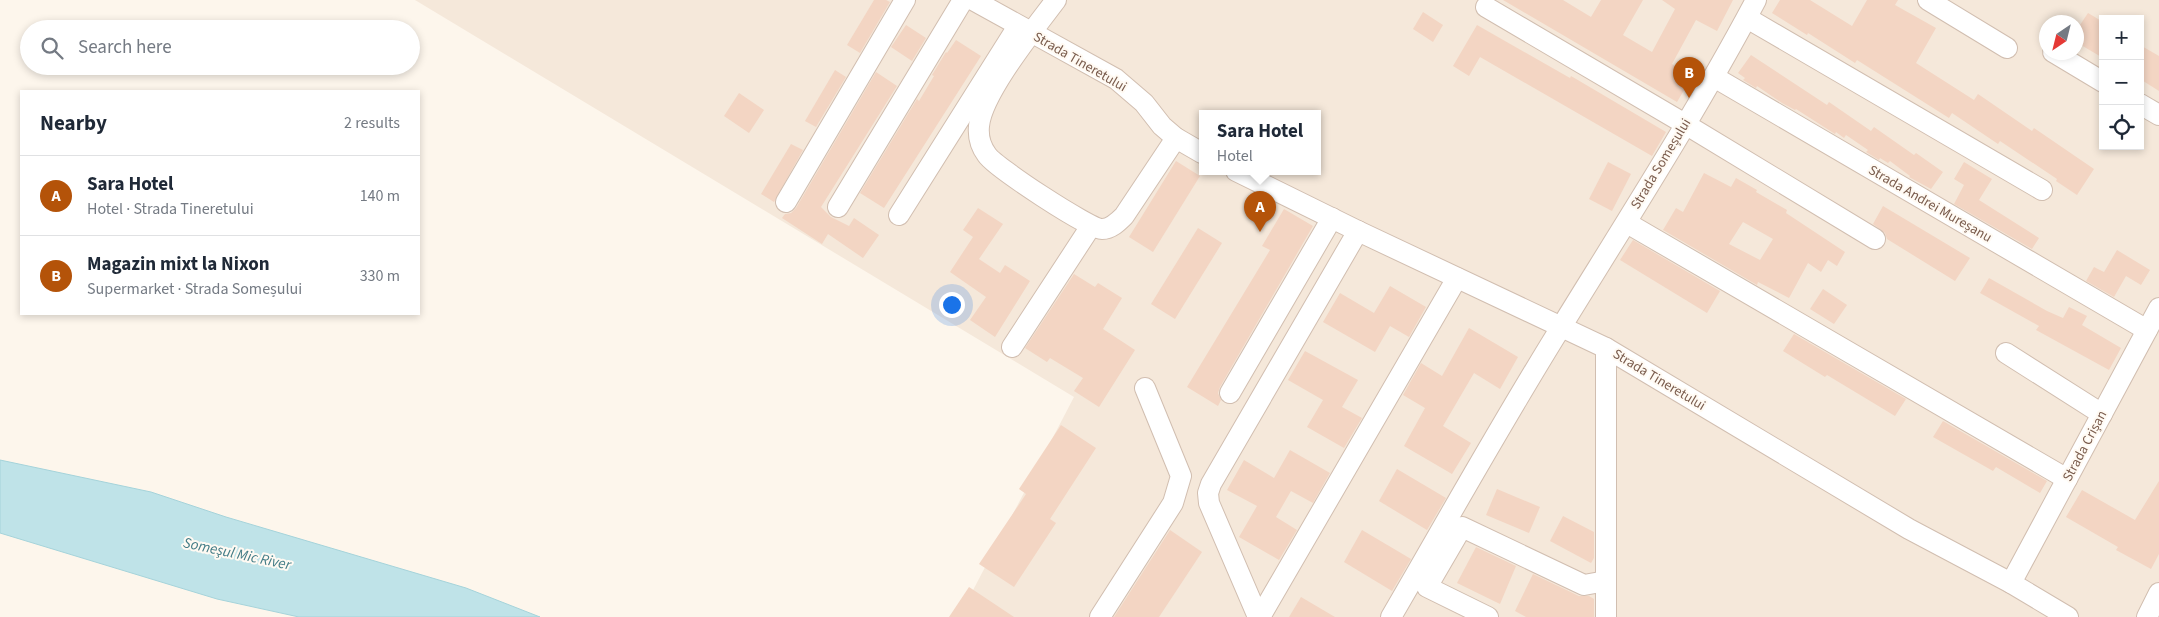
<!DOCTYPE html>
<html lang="en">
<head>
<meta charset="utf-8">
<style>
  body { margin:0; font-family:"Source Sans 3",sans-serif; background:#f6f6f7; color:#1f2937 }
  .controls { position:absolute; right:15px; top:15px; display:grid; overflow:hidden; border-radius:0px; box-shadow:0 2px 8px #0003 }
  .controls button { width:45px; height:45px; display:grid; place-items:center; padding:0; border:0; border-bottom:1px solid #e0e1e3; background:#fff; color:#1f2937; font:25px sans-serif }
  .compass { position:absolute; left:2039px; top:15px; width:45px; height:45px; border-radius:50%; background:#fff; box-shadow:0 2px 8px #0003; rotate:215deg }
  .you { position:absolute; left:951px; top:304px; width:18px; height:18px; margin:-12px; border:4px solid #fff; border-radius:50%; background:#1a73e8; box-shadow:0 0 0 8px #1a73e833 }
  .badge { display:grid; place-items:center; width:32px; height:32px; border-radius:50%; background:#b45309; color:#fff; font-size:16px; font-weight:700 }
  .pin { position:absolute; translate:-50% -41px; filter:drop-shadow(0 1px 2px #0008) }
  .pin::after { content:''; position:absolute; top:26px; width:18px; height:15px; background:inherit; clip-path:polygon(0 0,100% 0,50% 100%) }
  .popup { position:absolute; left:1199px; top:110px; width:122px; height:65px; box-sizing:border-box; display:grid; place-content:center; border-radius:0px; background:#fff; filter:drop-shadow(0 1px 4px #0005); font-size:16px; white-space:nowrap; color:#747a83 }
  .popup b { font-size:19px; color:#1f2937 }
  .popup::after { content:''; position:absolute; left:50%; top:100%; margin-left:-10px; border:10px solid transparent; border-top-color:#fff }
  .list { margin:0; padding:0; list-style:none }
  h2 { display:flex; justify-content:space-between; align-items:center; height:65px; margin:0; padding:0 20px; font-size:21px }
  h2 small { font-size:16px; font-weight:400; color:#747a83 }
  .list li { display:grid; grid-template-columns:32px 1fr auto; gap:15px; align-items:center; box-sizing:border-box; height:80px; padding:0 20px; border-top:1px solid #e0e1e3 }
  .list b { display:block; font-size:19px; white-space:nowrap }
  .list p { margin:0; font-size:16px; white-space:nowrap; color:#747a83 }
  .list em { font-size:16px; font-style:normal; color:#747a83 }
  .icon { flex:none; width:28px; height:28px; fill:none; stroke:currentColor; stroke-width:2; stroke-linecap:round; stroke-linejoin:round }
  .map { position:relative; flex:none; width:2159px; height:617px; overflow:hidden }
  .search { position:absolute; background:#fff; box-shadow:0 2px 8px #0003; left:20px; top:20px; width:400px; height:55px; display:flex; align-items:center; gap:12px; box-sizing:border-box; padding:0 18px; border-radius:28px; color:#747a83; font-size:19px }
  .panel { position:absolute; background:#fff; box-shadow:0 2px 8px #0003; left:20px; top:90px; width:400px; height:225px; border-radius:0px }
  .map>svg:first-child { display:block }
  .residential { fill:#f5e8da; fill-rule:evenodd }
  .water { fill:#bfe3e8; stroke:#a5d3da }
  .building { fill:#f3d5c3; fill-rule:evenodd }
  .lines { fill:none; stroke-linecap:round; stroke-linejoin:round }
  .minor-casing { stroke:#d1beb0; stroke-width:22 }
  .minor { stroke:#fff; stroke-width:20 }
  .labels { text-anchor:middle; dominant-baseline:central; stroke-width:4; stroke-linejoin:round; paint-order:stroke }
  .street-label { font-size:14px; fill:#7a5c4d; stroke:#fffaf3 }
  .water-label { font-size:15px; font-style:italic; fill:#437c86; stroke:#fffaf3 }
</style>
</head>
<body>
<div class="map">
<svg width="2159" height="617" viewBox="0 0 2159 617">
  <rect width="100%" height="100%" fill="#fdf6ec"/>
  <path class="residential" d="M415,0H2159V617H959L1074,397ZM2103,19H2140V146H2103ZM2046,22H2076V52H2046ZM1202,113H1318V171H1202Z"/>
  <path class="water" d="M0,460L151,492L226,517L466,588L540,617H299L217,599L0,533Z"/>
  <g class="building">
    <path d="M874,0H886L890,2L860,53L847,45Z"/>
    <path d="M1503,0H1563L1591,17L1601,0H1643L1623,35L1652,52L1675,9L1662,0H1733L1717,31L1696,20L1672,64L1693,75L1677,102Z"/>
    <path d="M1780,0H1810L1852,26L1867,0H1898L1895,5L1936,28L1916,63L1974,100L1978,94L2032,131L2034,128L2094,169L2077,195L2056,181L2057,179L2000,141L1998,144L1952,113L1949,118L1857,60L1855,63L1808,33L1807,35L1772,13Z"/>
    <path d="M1423,12L1443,25L1433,42L1413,29Z"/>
    <path d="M2088,13L2103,22V58L2076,42V31Z"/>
    <path d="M906,25L926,38L912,61L891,47Z"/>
    <path d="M1477,25L1570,78L1571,76L1666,132L1652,156L1480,57L1469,76L1453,66Z"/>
    <path d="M956,40L981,56L884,208L860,193L917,99L919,101L934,76L932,75L946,52L947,53Z"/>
    <path d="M2140,45L2159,56V91L2140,79Z"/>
    <path d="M1751,55L1827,105L1829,102L1871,131L1874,127L1914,155L1916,153L1943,172L1931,189L1909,177L1910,176L1890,161L1888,163L1880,158L1879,160L1866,152L1868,150L1846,135L1844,138L1836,132L1835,134L1796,109L1795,110L1782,103L1757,86L1756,88L1743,80L1745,78L1738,73Z"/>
    <path d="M835,70L846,77L816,127L805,121Z"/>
    <path d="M876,72L897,86L821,207L831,217L849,226L854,218L879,235L863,258L828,234L822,244L782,218L785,214L791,213L796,208Z"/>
    <path d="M739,93L764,110L749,133L724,116Z"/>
    <path d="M791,144L803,150L774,202L761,194Z"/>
    <path d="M1176,161L1200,176L1153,252L1129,237Z"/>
    <path d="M1608,162L1631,174L1612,211L1589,199Z"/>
    <path d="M1964,162L1992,179L1979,200L2039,238L2032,249L1954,204L1964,185L1954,179Z"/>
    <path d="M1704,173L1731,187L1736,178L1757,190L1756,192L1787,210L1786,213L1845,252L1837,266L1828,260L1821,272L1808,263L1789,298L1758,282L1757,285L1663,230L1676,208L1683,212ZM1743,222L1773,239L1760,260L1729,244Z"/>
    <path d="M1883,206L1970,258L1955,281L1887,239L1885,233L1873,224Z"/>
    <path d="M978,208L1003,224L979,259L1000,273L1005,265L1030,281L995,337L970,320L986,297L950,272L973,237L963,230Z"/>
    <path d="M1284,209L1313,226L1220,387L1218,393L1221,400L1218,406L1187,387L1270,250L1262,246Z"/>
    <path d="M1198,228L1222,243L1175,319L1151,304Z"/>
    <path d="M1633,240L1720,291L1707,313L1620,260Z"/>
    <path d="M2117,250L2150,270L2141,285L2126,276L2114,297L2086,281L2094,267L2104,272Z"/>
    <path d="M1074,274L1095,287L1098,283L1122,298L1103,329L1135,350L1099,407L1074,391L1083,378L1050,358L1047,362L1025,348Z"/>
    <path d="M1989,278L2047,311L2063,318L2069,307L2087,316L2082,325L2121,348L2109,370L2036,330L2039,326L1980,293Z"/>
    <path d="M1390,286L1426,307L1409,337L1390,326L1375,352L1323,322L1340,293L1374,313Z"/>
    <path d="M1823,289L1847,305L1834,324L1810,309Z"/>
    <path d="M1469,328L1518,357L1500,389L1474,373L1443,426L1471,443L1452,474L1404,446L1425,408L1403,395L1421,363L1442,376Z"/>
    <path d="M1794,334L1906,399L1895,416L1827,375L1825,377L1783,351Z"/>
    <path d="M1305,351L1358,380L1342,407L1362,418L1344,448L1307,427L1323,400L1288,380Z"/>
    <path d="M1943,421L2047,481L2040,493L1996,467L1993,471L1933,437Z"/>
    <path d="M1061,425L1096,448L1050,519L1056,523L1014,587L979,564L1026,494L1019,489Z"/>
    <path d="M1290,450L1330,473L1313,503L1291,491L1276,517L1297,530L1279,560L1239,537L1257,506L1227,490L1244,460L1274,478Z"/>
    <path d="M1397,469L1446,498L1427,530L1379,501Z"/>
    <path d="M2159,481V554L2151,569L2116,550L2118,547L2066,517L2082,490L2135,520Z"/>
    <path d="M1497,489L1540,507L1529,533L1486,515Z"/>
    <path d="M1563,516L1594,532V558L1591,563L1550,541Z"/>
    <path d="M1170,530L1202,552L1159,617H1114Z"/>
    <path d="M1362,530L1411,559L1392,591L1344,562Z"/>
    <path d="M1476,547L1516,566L1500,604L1457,583Z"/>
    <path d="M1533,574L1579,596H1589L1594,599V617H1526L1515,611Z"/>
    <path d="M969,587L1014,617H949Z"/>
    <path d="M1301,597L1335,617H1289Z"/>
  </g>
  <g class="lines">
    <defs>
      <g id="minor">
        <path d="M973,0L1116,79L1144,103L1162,126L1176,138L1202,153"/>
        <path d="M1056,0C1035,28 982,93 979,126C978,136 981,147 987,155C995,167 1089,229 1102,229C1111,229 1118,222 1124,216L1176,138"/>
        <path d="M1928,0L2007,48"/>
        <path d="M1486,7L1685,124L1875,239"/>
        <path d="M1747,18L2042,190"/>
        <path d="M2053,52L2103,82"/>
        <path d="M1714,77L2147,330"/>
        <path d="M2140,104L2159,115"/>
        <path d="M1236,171L1358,231L1606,348L1909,529L2011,583L2068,617"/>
        <path d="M786,202L905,0"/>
        <path d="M838,207L963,0"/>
        <path d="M899,215L1018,26"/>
        <path d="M1627,223L2067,479"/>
        <path d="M1012,347L1091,226"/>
        <path d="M2006,353L2102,414"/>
        <path d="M1230,393L1332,218"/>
        <path d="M2011,583L2159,308"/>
        <path d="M1100,617L1173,503L1181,476L1145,388"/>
        <path d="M1258,617L1209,503L1208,493L1211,484L1358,231"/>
        <path d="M1260,617L1457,278"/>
        <path d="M1391,617C1448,519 1503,420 1563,324C1629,217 1697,111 1756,0"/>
        <path d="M1488,617L1427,587L1462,527L1584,585L1606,581"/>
        <path d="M1606,617V348"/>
        <path d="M2147,617L2159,593"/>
      </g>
    </defs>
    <use href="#minor" class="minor-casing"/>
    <use href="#minor" class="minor"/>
  </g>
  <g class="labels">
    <g class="street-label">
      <text transform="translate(1080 62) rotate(30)">Strada Tineretului</text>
      <text transform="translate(1661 164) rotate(-59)">Strada Someșului</text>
      <text transform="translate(1930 204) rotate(30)">Strada Andrei Mureșanu</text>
      <text transform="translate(1659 380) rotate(31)">Strada Tineretului</text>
      <text transform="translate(2085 446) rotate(-62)">Strada Crișan</text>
    </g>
    <g class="water-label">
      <text transform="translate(237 554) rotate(12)">Someşul Mic River</text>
    </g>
  </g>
</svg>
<div class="controls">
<button>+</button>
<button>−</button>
<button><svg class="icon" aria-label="locate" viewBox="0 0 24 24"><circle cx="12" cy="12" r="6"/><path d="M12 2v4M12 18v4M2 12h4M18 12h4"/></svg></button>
</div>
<svg class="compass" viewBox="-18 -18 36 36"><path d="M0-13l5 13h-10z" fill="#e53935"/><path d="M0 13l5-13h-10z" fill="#747a83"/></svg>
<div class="you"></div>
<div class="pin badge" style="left:1260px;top:232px">A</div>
<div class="popup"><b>Sara Hotel</b>Hotel</div>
<div class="pin badge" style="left:1689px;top:98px">B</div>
<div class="search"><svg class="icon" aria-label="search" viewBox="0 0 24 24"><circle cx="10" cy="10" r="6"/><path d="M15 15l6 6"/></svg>Search here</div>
<section class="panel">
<h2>Nearby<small>2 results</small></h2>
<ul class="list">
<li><span class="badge">A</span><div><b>Sara Hotel</b><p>Hotel · Strada Tineretului</p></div><em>140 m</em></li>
<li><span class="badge">B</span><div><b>Magazin mixt la Nixon</b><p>Supermarket · Strada Someșului</p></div><em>330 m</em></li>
</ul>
</section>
</div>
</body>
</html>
